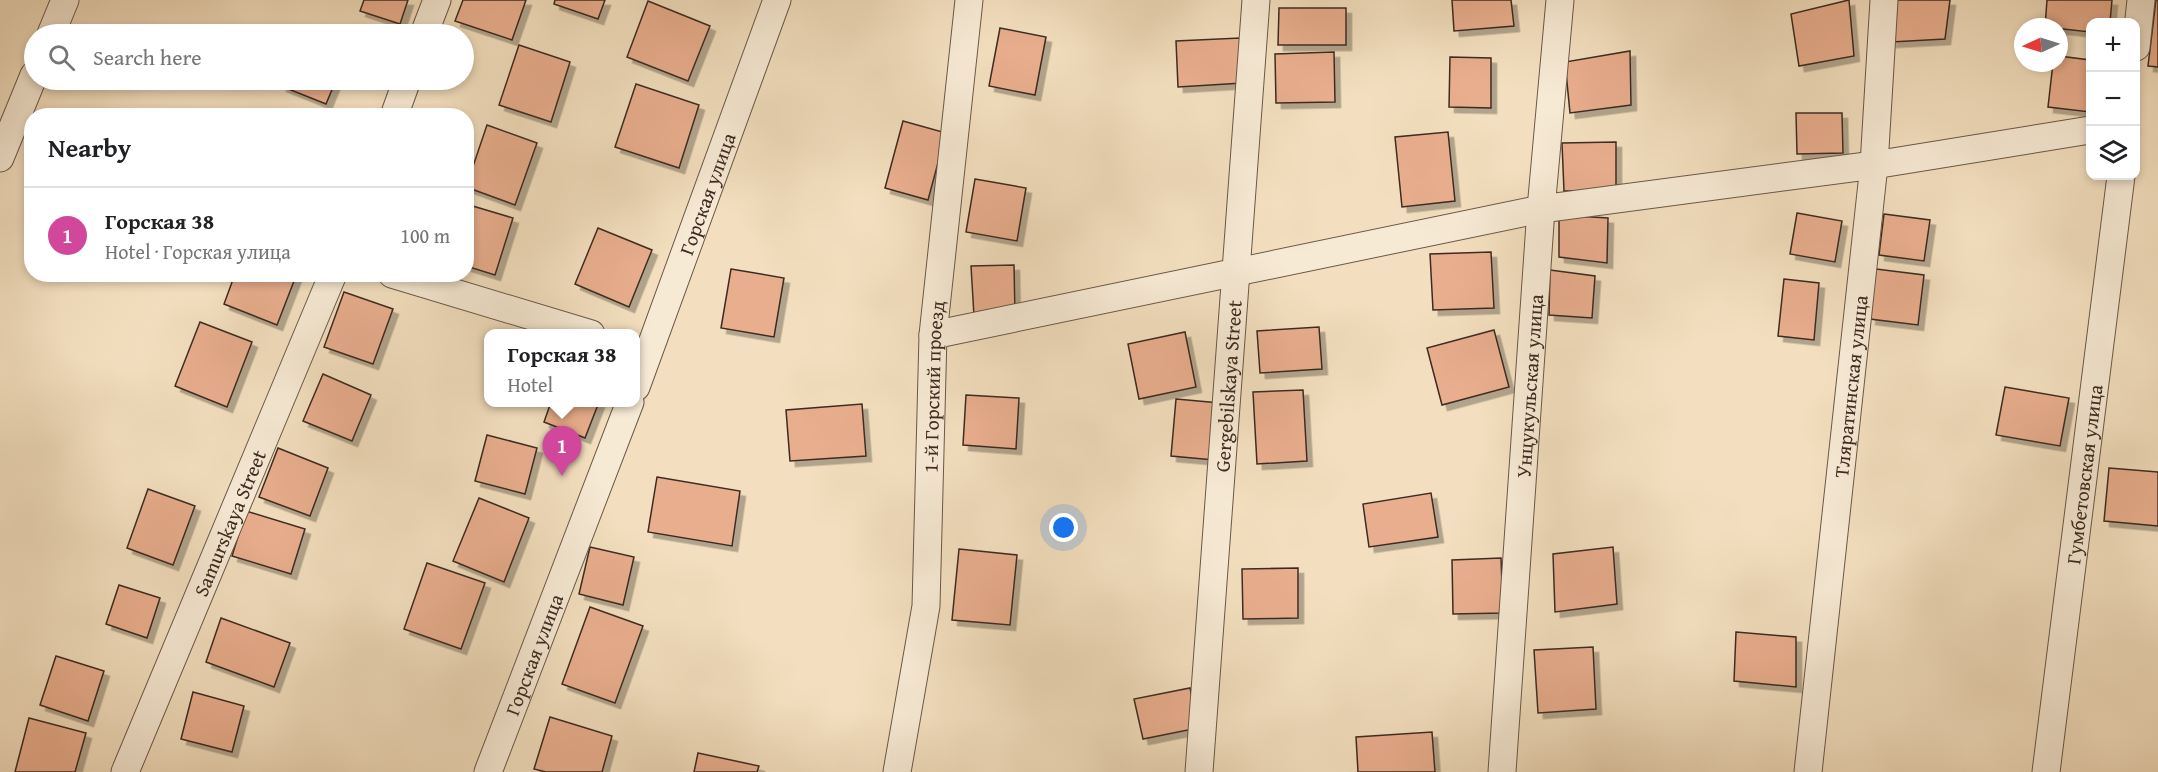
<!DOCTYPE html>
<html lang="en">
<head>
<meta charset="utf-8">
<style>
  body { margin:0; font-family:"Gentium Book Plus",serif; background:#f6f6f6; color:#202124 }
  .controls { position:absolute; right:18px; top:18px; display:grid; overflow:hidden; border-radius:12px; box-shadow:0 3px 9px #0003 }
  .controls button { width:54px; height:54px; display:grid; place-items:center; padding:0; border:0; border-bottom:2px solid #e0e0e0; background:#fff; color:#202124; font:30px sans-serif }
  .compass { position:absolute; left:2014px; top:18px; width:54px; height:54px; border-radius:50%; background:#fff; box-shadow:0 3px 9px #0003; rotate:266deg }
  .you { position:absolute; left:1064px; top:528px; width:21px; height:21px; margin:-15px; border:4px solid #fff; border-radius:50%; background:#1a73e8; box-shadow:0 0 0 9px #1a73e833 }
  .badge { display:grid; place-items:center; width:39px; height:39px; border-radius:50%; background:#8f2418; color:#fff; font-size:20px; font-weight:700 }
  .pin { position:absolute; translate:-50% -50px; filter:drop-shadow(0 2px 3px #0008) }
  .pin::after { content:''; position:absolute; top:32px; width:21px; height:18px; background:inherit; clip-path:polygon(0 0,100% 0,50% 100%) }
  .popup { position:absolute; left:484px; top:329px; width:156px; height:78px; box-sizing:border-box; display:grid; place-content:center; border-radius:12px; background:#fff; filter:drop-shadow(0 2px 4px #0005); font-size:20px; white-space:nowrap; color:#757577 }
  .popup b { font-size:22px; color:#202124 }
  .popup::after { content:''; position:absolute; left:50%; top:100%; margin-left:-12px; border:12px solid transparent; border-top-color:#fff }
  .list { margin:0; padding:0; list-style:none }
  h2 { display:flex; justify-content:space-between; align-items:center; height:78px; margin:0; padding:0 24px; font-size:26px }
  h2 small { font-size:20px; font-weight:400; color:#757577 }
  .list li { display:grid; grid-template-columns:39px 1fr auto; gap:18px; align-items:center; box-sizing:border-box; height:96px; padding:0 24px; border-top:2px solid #e0e0e0 }
  .list b { display:block; font-size:22px; white-space:nowrap }
  .list p { margin:0; font-size:20px; white-space:nowrap; color:#757577 }
  .list em { font-size:20px; font-style:normal; color:#757577 }
  .icon { flex:none; width:33px; height:33px; fill:none; stroke:currentColor; stroke-width:2; stroke-linecap:round; stroke-linejoin:round }
  .map { position:relative; flex:none; width:2158px; height:772px; overflow:hidden }
  .search { position:absolute; background:#fff; box-shadow:0 3px 9px #0003; left:24px; top:24px; width:450px; height:66px; display:flex; align-items:center; gap:15px; box-sizing:border-box; padding:0 21px; border-radius:33px; color:#757577; font-size:22px }
  .panel { position:absolute; background:#fff; box-shadow:0 3px 9px #0003; left:24px; top:108px; width:450px; height:174px; border-radius:24px }
  .map>svg:first-child { display:block }
  .building { fill:#e9ae8e; stroke:#3c2b22; stroke-width:1.5; filter:url(#shadow) }
  .lines { fill:none; stroke-linecap:round; stroke-linejoin:round }
  .street-casing { stroke:#6a5849; stroke-width:29 }
  .street { stroke:#f7ead5; stroke-width:27 }
  .labels { text-anchor:middle; dominant-baseline:central; stroke-width:4.5; stroke-linejoin:round; paint-order:stroke }
  .street-label { font-size:20px; fill:#3c2b22; stroke:#f7ead5 }
</style>
</head>
<body>
<div class="map">
<svg width="2158" height="772" viewBox="0 0 2158 772">
  <defs>
    <filter id="shadow"><feDropShadow dx="5.5" dy="5.5" stdDeviation="0" flood-color="#0004"/></filter>
  </defs>
  <rect width="100%" height="100%" fill="#f3dfbf"/>
  <filter id="stains"><feTurbulence type="fractalNoise" baseFrequency=".00333" numOctaves="4"/><feColorMatrix values="0 0 0 0 .2 0 0 0 0 .09 0 0 0 0 .02 0 0 0 .5 -.17"/></filter>
  <radialGradient id="worn" r=".72"><stop offset=".6" stop-color="#630" stop-opacity="0"/><stop offset="1" stop-color="#630" stop-opacity=".3"/></radialGradient>
  <g class="building">
    <path d="M364,0H408L400,24L360,11Z"/>
    <path d="M463,0H526L512,40L455,21Z"/>
    <path d="M555,0H605L598,19L554,4Z"/>
    <path d="M1452,0H1511L1514,26L1454,31Z"/>
    <path d="M1849,0L1854,56L1799,66L1791,14Z"/>
    <path d="M1893,0H1950L1945,39L1891,42Z"/>
    <path d="M2047,0H2112L2110,22H2090V32L2045,27Z"/>
    <path d="M2156,0H2158V67L2148,66Z"/>
    <path d="M648,1L710,26L688,81L627,57Z"/>
    <path d="M1279,8H1346V45H1278Z"/>
    <path d="M1000,28L1046,37L1035,95L989,86Z"/>
    <path d="M1240,38L1243,83L1178,87L1176,41Z"/>
    <path d="M519,45L570,62L551,122L499,105Z"/>
    <path d="M1630,51L1631,105L1570,113L1565,62Z"/>
    <path d="M1334,52L1335,102L1276,103L1275,54Z"/>
    <path d="M2059,56L2090,60V112L2048,107L2053,63H2059Z"/>
    <path d="M1450,57L1491,58V108L1449,107Z"/>
    <path d="M283,80H336L326,104L281,86Z"/>
    <path d="M636,84L699,105L679,168L615,147Z"/>
    <path d="M1796,113H1842L1843,153L1797,154Z"/>
    <path d="M903,121L946,133L928,200L885,188Z"/>
    <path d="M487,125L537,143L515,205L466,187Z"/>
    <path d="M1448,132L1455,201L1402,207L1395,137Z"/>
    <path d="M1616,142V191H1564L1562,143Z"/>
    <path d="M975,179L1026,188L1017,241L966,232Z"/>
    <path d="M466,204L513,218L495,275L466,266Z"/>
    <path d="M1797,213L1842,221L1835,262L1790,254Z"/>
    <path d="M1884,214L1930,220L1924,261L1879,255Z"/>
    <path d="M1559,215L1608,218L1607,263L1559,257Z"/>
    <path d="M598,228L652,250L629,307L575,284Z"/>
    <path d="M1491,252L1494,308L1433,310L1430,254Z"/>
    <path d="M1014,265L1015,315L974,316L971,266Z"/>
    <path d="M731,269L784,278L774,337L721,328Z"/>
    <path d="M1876,269L1924,275L1918,325L1870,319Z"/>
    <path d="M1550,270L1595,276L1592,318L1549,315Z"/>
    <path d="M235,274L296,276L277,325L224,304Z"/>
    <path d="M1784,279L1819,283L1814,340L1778,336Z"/>
    <path d="M344,292L393,309L373,364L324,347Z"/>
    <path d="M200,322L252,342L227,407L175,386Z"/>
    <path d="M1319,327L1322,369L1260,373L1257,331Z"/>
    <path d="M1494,330L1509,387L1442,405L1427,348Z"/>
    <path d="M1185,332L1196,387L1139,399L1128,344Z"/>
    <path d="M323,374L371,395L352,441L303,421Z"/>
    <path d="M2005,387L2069,398L2060,446L1996,435Z"/>
    <path d="M1303,390L1307,461L1257,464L1253,392Z"/>
    <path d="M966,395L1019,398L1016,449L963,445Z"/>
    <path d="M1176,399L1220,403L1214,460L1171,456Z"/>
    <path d="M551,402H599L585,438L544,422Z"/>
    <path d="M862,404L866,456L790,461L786,410Z"/>
    <path d="M487,435L537,448L525,494L475,481Z"/>
    <path d="M278,448L328,468L310,516L259,497Z"/>
    <path d="M2109,468L2158,472V526L2104,521Z"/>
    <path d="M657,477L740,491L732,546L648,532Z"/>
    <path d="M148,489L195,506L173,565L127,548Z"/>
    <path d="M1431,493L1438,537L1369,547L1363,504Z"/>
    <path d="M479,498L529,518L504,582L453,561Z"/>
    <path d="M246,511L305,529L291,574L232,556Z"/>
    <path d="M590,547L634,557L623,605L579,594Z"/>
    <path d="M1613,547L1617,604L1555,612L1553,554Z"/>
    <path d="M959,549L1017,555L1010,625L952,620Z"/>
    <path d="M1501,558L1503,613L1453,614L1452,560Z"/>
    <path d="M427,563L485,583L461,649L404,629Z"/>
    <path d="M1298,568V618L1243,619L1242,569Z"/>
    <path d="M119,585L160,598L147,638L106,624Z"/>
    <path d="M590,607L643,626L615,703L562,684Z"/>
    <path d="M221,618L290,643L274,687L206,662Z"/>
    <path d="M1736,632L1796,637V687L1734,681Z"/>
    <path d="M1593,647L1596,709L1538,713L1534,650Z"/>
    <path d="M56,656L104,671L88,721L40,705Z"/>
    <path d="M1190,688L1198,728L1143,739L1134,699Z"/>
    <path d="M193,692L244,706L232,752L181,739Z"/>
    <path d="M550,717L612,736L602,772H546L534,769Z"/>
    <path d="M29,718L86,733L75,772H15Z"/>
    <path d="M1432,732L1435,772H1358L1356,737Z"/>
    <path d="M698,753L759,766L757,772H694Z"/>
  </g>
  <g class="lines">
    <defs>
      <g id="street">
        <path d="M51,34L65,0"/>
        <path d="M424,34L437,0"/>
        <path d="M2136,47L2141,0"/>
        <path d="M394,116L407,80"/>
        <path d="M0,158L34,75"/>
        <path d="M392,274L591,334"/>
        <path d="M933,335L1541,209L1874,165L2090,130"/>
        <path id="s1" d="M636,387L777,0"/>
        <path id="s2" d="M125,772L333,274"/>
        <path id="s3" d="M488,772L630,402"/>
        <path id="s4" d="M897,772L926,606L933,335L969,0"/>
        <path id="s5" d="M1199,772L1256,0"/>
        <path id="s6" d="M1502,772L1541,209L1560,0"/>
        <path id="s7" d="M1808,772L1874,165L1884,0"/>
        <path id="s8" d="M2046,772L2121,176"/>
      </g>
    </defs>
    <use href="#street" class="street-casing"/>
    <use href="#street" class="street"/>
  </g>
  <g class="labels">
    <g class="street-label">
      <text stroke="none"><textPath href="#s1" startOffset="206">Горская улица</textPath></text>
      <text stroke="none"><textPath href="#s4" startOffset="388">1-й Горский проезд</textPath></text>
      <text stroke="none"><textPath href="#s5" startOffset="387">Gergebilskaya Street</textPath></text>
      <text stroke="none"><textPath href="#s6" startOffset="387">Унцукульская улица</textPath></text>
      <text stroke="none"><textPath href="#s7" startOffset="388">Тляратинская улица</textPath></text>
      <text stroke="none"><textPath href="#s8" startOffset="300">Гумбетовская улица</textPath></text>
      <text stroke="none"><textPath href="#s2" startOffset="270">Samurskaya Street</textPath></text>
      <text stroke="none"><textPath href="#s3" startOffset="126">Горская улица</textPath></text>
    </g>
  </g>
  <rect width="100%" height="100%" filter="url(#stains)"/>
  <rect width="100%" height="100%" fill="url(#worn)"/>
</svg>
<div class="controls">
<button>+</button>
<button>−</button>
<button><svg class="icon" aria-label="layers" viewBox="0 0 24 24"><path d="M12 4l9 5-9 5-9-5zM3 14l9 5 9-5"/></svg></button>
</div>
<svg class="compass" viewBox="-18 -18 36 36"><path d="M0-13l5 13h-10z" fill="#e53935"/><path d="M0 13l5-13h-10z" fill="#757577"/></svg>
<div class="you"></div>
<div class="pin badge" style="left:562px;top:476px;background:#d1479c">1</div>
<div class="popup"><b>Горская 38</b>Hotel</div>
<div class="search"><svg class="icon" aria-label="search" viewBox="0 0 24 24"><circle cx="10" cy="10" r="6"/><path d="M15 15l6 6"/></svg>Search here</div>
<section class="panel">
<h2>Nearby<small></small></h2>
<ul class="list">
<li><span class="badge" style="background:#d1479c">1</span><div><b>Горская 38</b><p>Hotel · Горская улица</p></div><em>100 m</em></li>
</ul>
</section>
</div>
</body>
</html>
